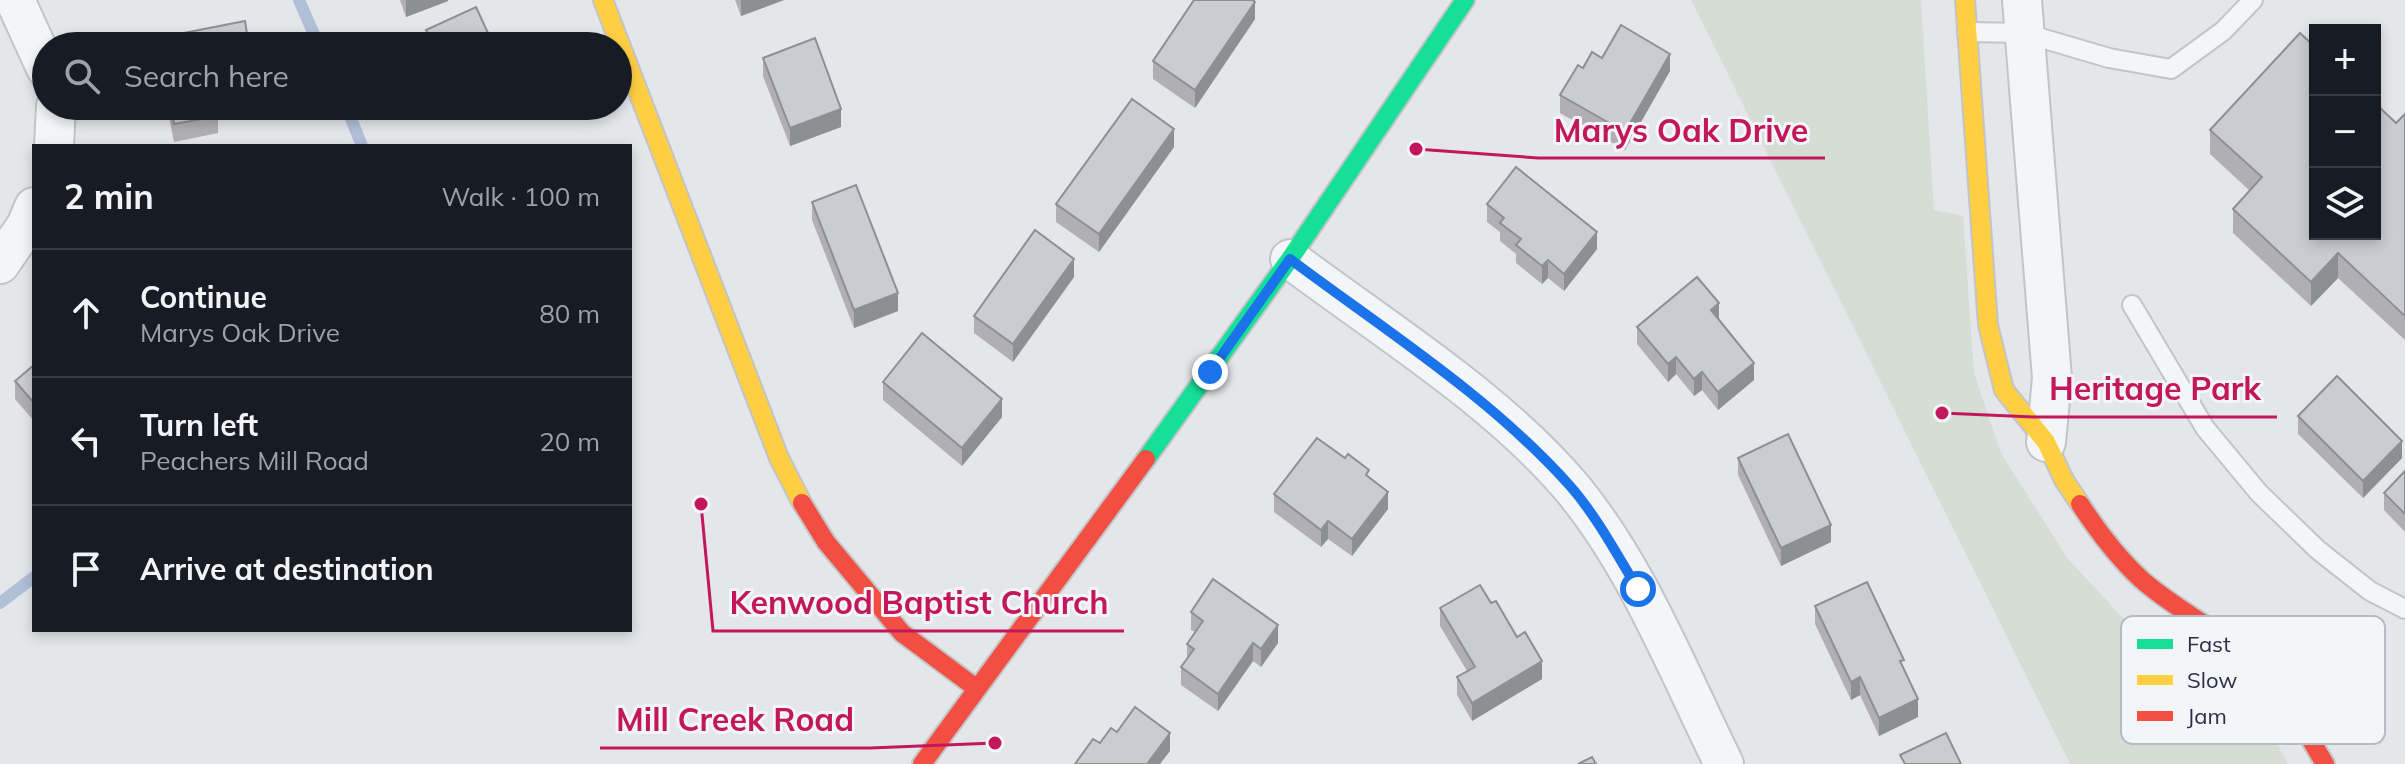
<!DOCTYPE html>
<html lang="en">
<head>
<meta charset="utf-8">
<style>
  body { margin:0; font-family:Mulish,sans-serif; background:#20242c; color:#f1f3f6 }
  .controls { position:absolute; right:24px; top:24px; display:grid; overflow:hidden; border-radius:0px; box-shadow:0 4px 12px #0003 }
  .controls button { width:72px; height:72px; display:grid; place-items:center; padding:0; border:0; border-bottom:2px solid #363941; background:#171b24; color:#f1f3f6; font:40px sans-serif }
  .stop { position:absolute; width:24px; height:24px; margin:-18px; border:6px solid #1a73e8; border-radius:50%; background:#fff }
  .stop.end { background:#1a73e8; border-color:#fff; box-shadow:0 2px 8px #0008 }
  .list { margin:0; padding:0; list-style:none }
  h2 { display:flex; justify-content:space-between; align-items:center; height:104px; margin:0; padding:0 32px; font-size:34px }
  h2 small { font-size:26px; font-weight:400; color:#9ea1a6 }
  .list li { display:grid; grid-template-columns:52px 1fr auto; gap:24px; align-items:center; box-sizing:border-box; height:128px; padding:0 32px; border-top:2px solid #363941 }
  .list b { display:block; font-size:30px; white-space:nowrap }
  .list p { margin:0; font-size:26px; white-space:nowrap; color:#9ea1a6 }
  .list em { font-size:26px; font-style:normal; color:#9ea1a6 }
  .icon { flex:none; width:44px; height:44px; fill:none; stroke:currentColor; stroke-width:2; stroke-linecap:round; stroke-linejoin:round }
  .map { position:relative; flex:none; width:2405px; height:764px; overflow:hidden }
  .search { position:absolute; background:#171b24; box-shadow:0 4px 12px #0003; left:32px; top:32px; width:600px; height:88px; display:flex; align-items:center; gap:20px; box-sizing:border-box; padding:0 28px; border-radius:44px; color:#9ea1a6; font-size:30px }
  .panel { position:absolute; background:#171b24; box-shadow:0 4px 12px #0003; left:32px; top:144px; width:600px; height:488px; border-radius:0px }
  .map>svg:first-child { display:block }
  .green { fill:#d4ded5 }
  .lines { fill:none; stroke-linecap:round; stroke-linejoin:round }
  .stream { stroke:#b1bfd7; stroke-width:12 }
  .lane-casing { stroke:#c3c4c8; stroke-width:22 }
  .street-casing { stroke:#c3c4c8; stroke-width:42 }
  .fast-casing { stroke:#c3c4c8; stroke-width:22 }
  .slow-casing { stroke:#c3c4c8; stroke-width:22 }
  .jam-casing { stroke:#c3c4c8; stroke-width:22 }
  .lane { stroke:#f4f5f7; stroke-width:18 }
  .street { stroke:#f4f5f7; stroke-width:38 }
  .fast { stroke:#16e098; stroke-width:18 }
  .slow { stroke:#ffcf43; stroke-width:18 }
  .jam { stroke:#f24e42; stroke-width:18 }
  .wall { fill:#afafb4 }
  .shaded-wall { fill:#8e8f92 }
  .building { fill:#cbccd1; stroke:#8e8f92; stroke-width:2 }
  .route { stroke:#1a73e8; stroke-width:10 }
  .key { fill:#f3f5f9; stroke:#b6bac3; stroke-width:2 }
  .key-label { font-size:22px; fill:#293046 }
  .leader { fill:none; stroke:#c2185b; stroke-width:3 }
  .callout-dot { fill:#c2185b; stroke:#f3f5f9; stroke-width:3 }
  .callout-label { font-size:32px; text-anchor:middle; font-weight:bold; fill:#c2185b; stroke:#f3f5f9; stroke-width:6; stroke-linejoin:round; paint-order:stroke }
</style>
</head>
<body>
<div class="map">
<svg width="2405" height="764" viewBox="0 0 2405 764">
  <rect width="100%" height="100%" fill="#e5e6ea"/>
  <path class="green" d="M1691,0H1921L1934,210L1963,216L1974,373L2001,453L2067,558L2124,619L2183,650L2225,684L2271,733L2288,764H2070Z"/>
  <g class="lines">
    <g class="stream">
      <path d="M299,0L319,46"/>
      <path d="M346,106L362,146"/>
      <path d="M0,603L34,577"/>
    </g>
    <defs>
      <g id="lane">
        <path d="M1967,32L2024,33L2109,58L2171,69L2223,31L2253,0"/>
        <path d="M2132,305L2205,428L2259,493L2318,550L2370,591L2405,609"/>
      </g>
      <g id="street">
        <path d="M15,0L46,68"/>
        <path d="M2022,0L2052,378L2046,442"/>
        <path d="M54,146L56,106"/>
        <path d="M1290,259C1383,329 1497,399 1572,488C1637,566 1679,673 1724,764"/>
        <path d="M0,264L26,226L34,207"/>
      </g>
      <path id="fast" d="M1146,459L1290,259L1465,0"/>
      <g id="slow">
        <path d="M603,0L779,458L802,503"/>
        <path d="M1965,0L1988,325L2004,390L2046,442L2064,480L2080,504"/>
      </g>
      <g id="jam">
        <path d="M802,503L826,542L902,633L976,688"/>
        <path d="M2080,504C2097,530 2118,558 2142,580C2175,609 2217,629 2251,659C2283,688 2303,727 2325,764"/>
        <path d="M922,764L1146,459"/>
      </g>
    </defs>
    <use href="#lane" class="lane-casing"/>
    <use href="#street" class="street-casing"/>
    <use href="#fast" class="fast-casing"/>
    <use href="#slow" class="slow-casing"/>
    <use href="#jam" class="jam-casing"/>
    <use href="#lane" class="lane"/>
    <use href="#street" class="street"/>
    <use href="#fast" class="fast"/>
    <use href="#slow" class="slow"/>
    <use href="#jam" class="jam"/>
  </g>
  <g class="wall">
    <path d="M400,0H448V1L406,17Z"/>
    <path d="M735,0H784L741,16Z"/>
    <path d="M1255,19L1195,108L1153,79V61Z"/>
    <path d="M426,30L494,46H426Z"/>
    <path d="M763,58L841,127L790,146L763,76Z"/>
    <path d="M1602,58L1670,71L1625,150L1560,113V95L1583,68Z"/>
    <path d="M167,106H217L218,116V133L174,142Z"/>
    <path d="M453,106H483L458,117Z"/>
    <path d="M2405,114V340L2338,278L2311,306L2233,233V209L2250,191L2210,154V130L2396,123Z"/>
    <path d="M1174,147L1099,252L1056,222V204Z"/>
    <path d="M812,202L898,311L854,328L812,220Z"/>
    <path d="M1487,204L1597,249L1564,291L1548,278L1542,284L1516,263V254L1500,241V232L1487,222Z"/>
    <path d="M1074,277L1013,362L974,333V316Z"/>
    <path d="M1719,319L1754,380L1718,410L1702,390L1694,396L1676,374L1668,382L1637,344V327Z"/>
    <path d="M34,365V421L15,399V381Z"/>
    <path d="M883,382L1002,417L962,466L883,400Z"/>
    <path d="M2298,416L2402,458L2363,498L2298,434Z"/>
    <path d="M1738,458L1831,542L1781,566L1738,475Z"/>
    <path d="M2405,471V532L2384,510V493Z"/>
    <path d="M1369,478L1388,509L1352,556L1328,539L1321,547L1274,512V494Z"/>
    <path d="M1491,603L1542,679L1472,721L1457,695V677L1467,671L1440,626V608Z"/>
    <path d="M1815,606L1904,669L1918,717L1879,736L1860,695L1851,700L1815,624Z"/>
    <path d="M1191,612L1278,643L1261,667L1253,661L1218,711L1181,685V667L1187,659V644L1195,632L1191,630Z"/>
  </g>
  <g class="shaded-wall">
    <path d="M406,0H448V1L406,17Z"/>
    <path d="M741,0H784L741,16Z"/>
    <path d="M1255,2V19L1195,108V90Z"/>
    <path d="M1670,54V71L1625,150V132Z"/>
    <path d="M458,106H483L458,117Z"/>
    <path d="M841,109V127L790,146V128Z"/>
    <path d="M1174,129V147L1099,252V234Z"/>
    <path d="M1597,232V249L1564,291V274Z"/>
    <path d="M2338,253V278L2311,306V282Z"/>
    <path d="M1074,259V277L1013,362V344Z"/>
    <path d="M1548,260V278L1542,284V266Z"/>
    <path d="M898,293V311L854,328V310Z"/>
    <path d="M1719,303V321L1711,310Z"/>
    <path d="M1676,357V374L1668,382V364Z"/>
    <path d="M1754,363V380L1718,410V392Z"/>
    <path d="M1702,372V390L1694,396V379Z"/>
    <path d="M1002,399V417L962,466V448Z"/>
    <path d="M2402,441V458L2363,498V481Z"/>
    <path d="M1388,492V509L1352,556V539Z"/>
    <path d="M1328,521V539L1321,547V530Z"/>
    <path d="M1831,525V542L1781,566V548Z"/>
    <path d="M1278,625V643L1261,667V649Z"/>
    <path d="M1253,643V661L1218,711V694Z"/>
    <path d="M1542,661V679L1472,721V703Z"/>
    <path d="M1860,677V695L1851,700V682Z"/>
    <path d="M1918,699V717L1879,736V718Z"/>
    <path d="M1170,733V751L1160,764H1147Z"/>
  </g>
  <g class="building">
    <path d="M1194,0H1253L1255,2L1195,90L1153,61Z"/>
    <path d="M476,7L494,46H433L426,30Z"/>
    <path d="M245,21L249,46H159L158,38Z"/>
    <path d="M1621,25L1670,54L1625,132L1560,95L1578,65L1583,68L1592,52L1602,58Z"/>
    <path d="M2300,33L2315,47V234H2375V103L2396,123L2405,114V316L2338,253L2311,282L2233,209L2262,177L2210,130Z"/>
    <path d="M815,38L841,109L790,128L763,58Z"/>
    <path d="M1132,99L1174,129L1099,234L1056,204Z"/>
    <path d="M171,106H217L218,116L174,124Z"/>
    <path d="M1516,167L1597,232L1564,274L1548,260L1542,266L1516,245L1521,239L1500,223L1504,218L1487,204Z"/>
    <path d="M856,185L898,293L854,310L812,202Z"/>
    <path d="M1035,230L1074,259L1013,344L974,316Z"/>
    <path d="M1697,277L1719,303L1711,310L1754,363L1718,392L1702,372L1694,379L1676,357L1668,364L1637,327Z"/>
    <path d="M922,333L1002,399L962,448L883,382Z"/>
    <path d="M34,365V403L15,381Z"/>
    <path d="M2337,376L2402,441L2363,481L2298,416Z"/>
    <path d="M1788,434L1831,525L1781,548L1738,458Z"/>
    <path d="M1317,438L1345,458L1348,454L1369,470L1366,475L1388,492L1352,539L1328,521L1321,530L1274,494Z"/>
    <path d="M2405,471V514L2384,493Z"/>
    <path d="M1213,579L1278,625L1261,649L1253,643L1218,694L1181,667L1194,649L1187,644L1203,621L1191,612Z"/>
    <path d="M1867,582L1904,660L1900,661L1918,699L1879,718L1860,677L1851,682L1815,606Z"/>
    <path d="M1480,585L1491,603L1496,601L1517,637L1525,632L1542,661L1472,703L1457,677L1475,667L1440,608Z"/>
    <path d="M1135,707L1170,733L1147,764H1075L1093,739L1100,743L1111,728L1117,732Z"/>
    <path d="M1946,733L1961,764H1905L1900,755Z"/>
    <path d="M1592,757L1596,764H1578Z"/>
  </g>
  <g class="lines">
    <path class="route" d="M1210,372L1290,259C1386,331 1491,397 1571,487C1597,517 1617,555 1638,589"/>
  </g>
  <rect x="2121" y="616" width="264" height="128" rx="12" class="key"/>
  <rect x="2137" y="639" width="36" height="10" fill="#16e098"/>
  <rect x="2137" y="675" width="36" height="10" fill="#ffcf43"/>
  <rect x="2137" y="711" width="36" height="10" fill="#f24e42"/>
  <g class="key-label">
    <text x="2187" y="652">Fast</text>
    <text x="2187" y="688">Slow</text>
    <text x="2187" y="724">Jam</text>
  </g>
  <path class="leader" d="M1416 149L1538 158H1825M1942 413L2033 417H2277M701 504L713 631H1124M995 743L870 748H600"/>
  <g class="callout-dot">
    <circle cx="1416" cy="149" r="8"/>
    <circle cx="1942" cy="413" r="8"/>
    <circle cx="701" cy="504" r="8"/>
    <circle cx="995" cy="743" r="8"/>
  </g>
  <g class="callout-label">
    <text x="1681" y="142">Marys Oak Drive</text>
    <text x="2155" y="400">Heritage Park</text>
    <text x="919" y="614">Kenwood Baptist Church</text>
    <text x="735" y="731">Mill Creek Road</text>
  </g>
</svg>
<div class="controls">
<button>+</button>
<button>−</button>
<button><svg class="icon" aria-label="layers" viewBox="0 0 24 24"><path d="M12 4l9 5-9 5-9-5zM3 14l9 5 9-5"/></svg></button>
</div>
<div class="stop" style="left:1638px;top:589px"></div>
<div class="stop end" style="left:1210px;top:372px"></div>
<div class="search"><svg class="icon" aria-label="search" viewBox="0 0 24 24"><circle cx="10" cy="10" r="6"/><path d="M15 15l6 6"/></svg>Search here</div>
<section class="panel">
<h2>2 min<small>Walk · 100 m</small></h2>
<ul class="list">
<li><svg class="icon" aria-label="ahead" viewBox="0 0 24 24"><path d="M12 20V5M6 11l6-6 6 6"/></svg><div><b>Continue</b><p>Marys Oak Drive</p></div><em>80 m</em></li>
<li><svg class="icon" aria-label="left" viewBox="0 0 24 24"><path d="M17 20v-9H6M10 6l-5 5 5 5"/></svg><div><b>Turn left</b><p>Peachers Mill Road</p></div><em>20 m</em></li>
<li><svg class="icon" aria-label="arrive" viewBox="0 0 24 24"><path d="M6 21V4h12l-3 4 3 4H6"/></svg><div><b>Arrive at destination</b></div></li>
</ul>
</section>
</div>
</body>
</html>
